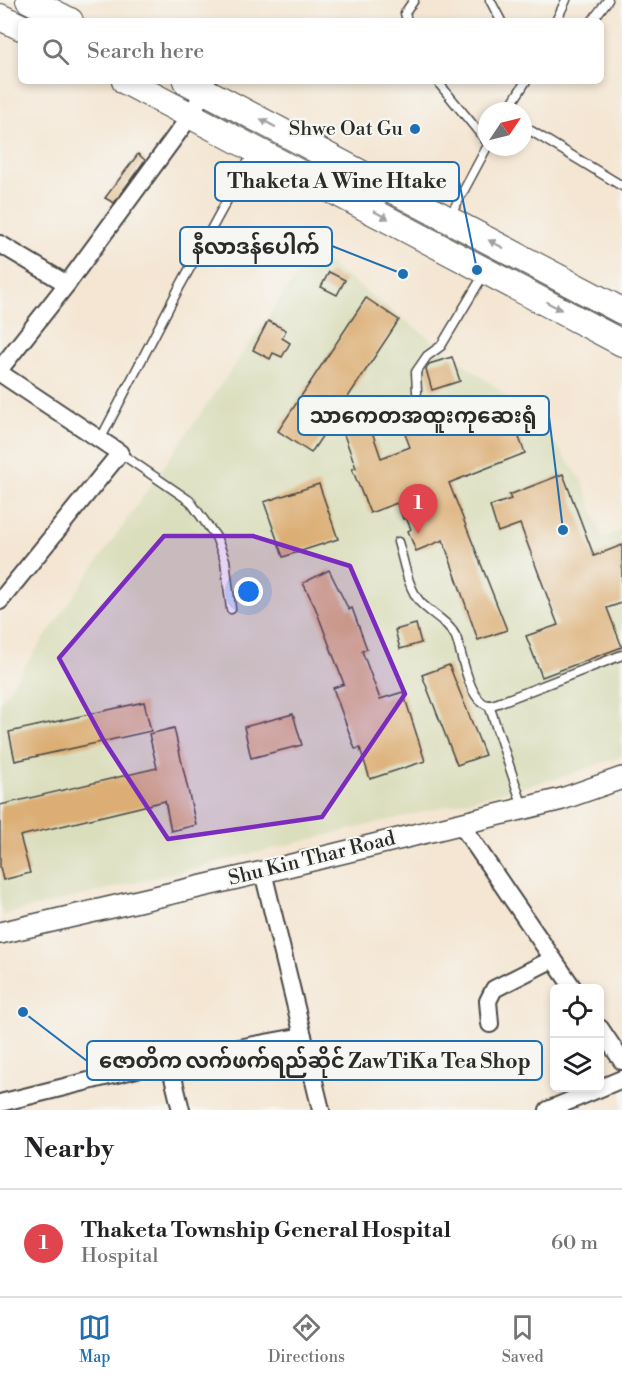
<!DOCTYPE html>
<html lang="en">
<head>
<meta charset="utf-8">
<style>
  body { margin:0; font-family:"Libre Bodoni","Noto Sans Myanmar",serif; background:#f6f6f6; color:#202124 }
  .controls { position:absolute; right:18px; bottom:18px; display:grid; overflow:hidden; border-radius:9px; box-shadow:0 3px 9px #0003 }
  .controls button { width:54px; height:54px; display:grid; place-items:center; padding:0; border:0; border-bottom:2px solid #e0e0e0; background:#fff; color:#202124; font:30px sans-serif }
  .compass { position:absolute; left:478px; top:102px; width:54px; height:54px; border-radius:50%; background:#fff; box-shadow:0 3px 9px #0003; rotate:55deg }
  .you { position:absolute; left:249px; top:592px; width:21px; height:21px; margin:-15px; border:4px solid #fff; border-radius:50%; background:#1a73e8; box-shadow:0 0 0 9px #1a73e833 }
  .badge { display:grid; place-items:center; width:39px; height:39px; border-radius:50%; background:#1f6fb2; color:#fff; font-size:20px; font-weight:700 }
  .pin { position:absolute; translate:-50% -50px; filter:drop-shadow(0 2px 3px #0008) }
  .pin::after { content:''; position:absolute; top:32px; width:21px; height:18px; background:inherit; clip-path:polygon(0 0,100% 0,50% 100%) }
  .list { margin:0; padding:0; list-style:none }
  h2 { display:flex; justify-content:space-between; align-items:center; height:78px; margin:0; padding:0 24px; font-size:26px }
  h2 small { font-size:20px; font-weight:400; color:#757577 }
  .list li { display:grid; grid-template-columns:39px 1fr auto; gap:18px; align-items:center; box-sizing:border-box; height:108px; padding:0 24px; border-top:2px solid #e0e0e0 }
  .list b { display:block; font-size:22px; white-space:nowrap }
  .list p { margin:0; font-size:20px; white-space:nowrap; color:#757577 }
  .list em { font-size:20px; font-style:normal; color:#757577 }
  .icon { flex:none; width:33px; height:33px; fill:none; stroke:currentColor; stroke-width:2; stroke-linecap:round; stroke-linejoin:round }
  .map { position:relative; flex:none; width:622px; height:1110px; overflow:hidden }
  .search { position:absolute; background:#fff; box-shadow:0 3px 9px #0003; left:18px; right:18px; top:18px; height:66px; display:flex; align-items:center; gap:15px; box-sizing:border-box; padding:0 21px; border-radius:9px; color:#757577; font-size:22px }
  .sheet { height:186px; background:#fff }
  nav { display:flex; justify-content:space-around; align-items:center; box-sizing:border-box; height:84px; border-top:2px solid #e0e0e0; background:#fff; font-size:16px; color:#757577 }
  nav a { display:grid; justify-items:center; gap:3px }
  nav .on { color:#1f6fb2 }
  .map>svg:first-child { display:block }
  .built { fill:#dbdebd }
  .building { fill:#dcae74 }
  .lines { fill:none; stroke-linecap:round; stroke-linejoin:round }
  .service-casing { stroke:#494744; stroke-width:11 }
  .minor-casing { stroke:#494744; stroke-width:20 }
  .tertiary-casing { stroke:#494744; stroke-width:24 }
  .primary-casing { stroke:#494744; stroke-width:28 }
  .service { stroke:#fff; stroke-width:8 }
  .minor { stroke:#fff; stroke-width:16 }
  .tertiary { stroke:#fff; stroke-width:21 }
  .primary { stroke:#fff; stroke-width:26 }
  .oneway { fill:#a0a0a0 }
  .marked { fill:#7b2cbf; fill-opacity:0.2; stroke:#7b2cbf; stroke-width:4.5; stroke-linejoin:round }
  .poi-dot { fill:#1f6fb2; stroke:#f6f6f2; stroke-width:2 }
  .labels { text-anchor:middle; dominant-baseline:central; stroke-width:4.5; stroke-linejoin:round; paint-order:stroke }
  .poi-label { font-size:20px; fill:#2b2b2b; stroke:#f6f6f2; text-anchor:end }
  .street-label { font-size:20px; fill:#2b2b2b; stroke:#f6f6f2 }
  .leader { fill:none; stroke:#1f6fb2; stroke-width:2 }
  .callout-dot { fill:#1f6fb2; stroke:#f6f6f2; stroke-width:2 }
  .callout { fill:#f6f6f2; stroke:#1f6fb2; stroke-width:2 }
  .callout-label { font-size:21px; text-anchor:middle; font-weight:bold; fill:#2b2b2b }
</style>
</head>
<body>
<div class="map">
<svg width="622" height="1110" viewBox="0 0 622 1110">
  <rect width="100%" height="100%" fill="#f6f6f2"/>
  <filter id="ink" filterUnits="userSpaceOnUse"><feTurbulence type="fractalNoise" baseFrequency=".0167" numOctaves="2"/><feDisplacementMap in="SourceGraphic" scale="12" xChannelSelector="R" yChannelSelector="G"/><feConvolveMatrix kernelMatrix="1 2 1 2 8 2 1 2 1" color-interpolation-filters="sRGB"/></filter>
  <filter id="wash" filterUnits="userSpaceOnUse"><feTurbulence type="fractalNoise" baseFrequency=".008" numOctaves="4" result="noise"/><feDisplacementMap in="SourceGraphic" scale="24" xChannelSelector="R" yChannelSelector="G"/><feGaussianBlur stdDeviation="1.35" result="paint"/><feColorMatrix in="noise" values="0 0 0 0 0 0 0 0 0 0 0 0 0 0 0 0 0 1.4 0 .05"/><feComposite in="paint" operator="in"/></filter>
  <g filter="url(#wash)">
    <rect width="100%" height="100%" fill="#f4e6d3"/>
    <path class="built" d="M313,252L497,388L543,428L582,480L603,539L622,529V756L556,779L3,915L0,904V702Z"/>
    <g id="blocks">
      <g class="building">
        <path d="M138,154L145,160L114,203L105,198Z"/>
        <path d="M329,272L345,280L337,295L321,287Z"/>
        <path d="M366,298L399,320L311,453L278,431Z"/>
        <path d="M268,321L286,330L282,338L290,343L282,357L273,353L270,359L253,350Z"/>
        <path d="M452,357L460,381L432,390L426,369L429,364Z"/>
        <path d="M444,404L453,430L508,409L525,453L449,483L507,630L478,640L443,540L416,551L408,531L411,529L406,518L403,519L397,503L370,513L352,469L356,468L343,432L369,423L381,458L410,447L400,421Z"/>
        <path d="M563,474L594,556L622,545V603L607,608L622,647L542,677L526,636L558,625L520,524L498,532L490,506L511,499L509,495Z"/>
        <path d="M319,484L338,539L283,557L264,502Z"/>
        <path d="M329,570L349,610L352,608L367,649L362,651L380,699L403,692L425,761L370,779L360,748L355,749L333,688L344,684L315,607L303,583Z"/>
        <path d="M416,624L421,643L400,649L395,630Z"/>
        <path d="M449,665L485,755L457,765L422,675Z"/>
        <path d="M144,702L151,731L15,761L9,732Z"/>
        <path d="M293,714L302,745L251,758L244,727Z"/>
        <path d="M174,728L196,825L171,831L165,801L20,836L30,873L3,880L0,867V805L157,768L149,734Z"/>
      </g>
    </g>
  </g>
  <g filter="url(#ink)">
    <use href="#blocks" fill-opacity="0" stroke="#494744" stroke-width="1.5"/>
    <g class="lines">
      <defs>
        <g id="service">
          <path d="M490,0L501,21"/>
          <path d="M407,21L405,13L414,0"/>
          <path d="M556,21L566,0"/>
          <path d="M592,21L608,0"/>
          <path d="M437,81L487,142"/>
          <path d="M507,111L526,81"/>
          <path d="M523,126L622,186"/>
          <path d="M449,218L487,147"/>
          <path d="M417,392L416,372L427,356L441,346L484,274"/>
          <path d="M100,440L179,288L254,151"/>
          <path d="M120,453L190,501L216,537L225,560L231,609"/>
          <path d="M398,542C404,561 407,586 420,602C431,614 449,622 456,637C462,652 469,704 489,705C492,705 495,704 498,703L622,655"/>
          <path d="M489,705L523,807"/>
        </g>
        <g id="minor">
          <path d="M0,244L67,284"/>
          <path d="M0,369L67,284L191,115L204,90"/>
          <path d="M0,373L120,453L0,601"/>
          <path d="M460,823L573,988"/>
          <path d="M263,872L321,1110"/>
          <path d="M490,1024L488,1001L494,989L553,959"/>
          <path d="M600,1028L622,1061"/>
          <path d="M169,1061L181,1110"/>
          <path d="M0,1103L169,1061L303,1036"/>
          <path d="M548,1110L622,1079"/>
        </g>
        <path id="tertiary" d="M0,933L263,872L562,799L622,778"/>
        <g id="primary">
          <path d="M29,0L70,21"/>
          <path d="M0,17L21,27"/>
          <path d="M125,81L622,343"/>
          <path d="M186,81L622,311"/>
        </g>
      </defs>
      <use href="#service" class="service-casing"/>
      <use href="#minor" class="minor-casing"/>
      <use href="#tertiary" class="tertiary-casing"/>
      <use href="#primary" class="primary-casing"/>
      <use href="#service" class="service"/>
      <use href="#minor" class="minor"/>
      <use href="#tertiary" class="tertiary"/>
      <use href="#primary" class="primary"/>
    </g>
    <defs><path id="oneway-solid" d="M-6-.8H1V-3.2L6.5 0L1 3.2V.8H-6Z" transform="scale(1.5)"/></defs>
    <g class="oneway">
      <use href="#oneway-solid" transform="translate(268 123) rotate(-152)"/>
      <use href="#oneway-solid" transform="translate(381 215) rotate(28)"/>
      <use href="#oneway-solid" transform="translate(496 244) rotate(-152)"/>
      <use href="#oneway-solid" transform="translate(554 306) rotate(28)"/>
    </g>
  </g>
  <path class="marked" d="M164,536H253L350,566L405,694L322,817L168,839L104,741L59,658Z"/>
  <circle class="poi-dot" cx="415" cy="129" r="6"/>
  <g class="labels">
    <g class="poi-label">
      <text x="403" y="129">Shwe Oat Gu</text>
    </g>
    <g class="street-label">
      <text transform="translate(312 859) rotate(-14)">Shu Kin Thar Road</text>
    </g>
  </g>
  <path class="leader" d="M477 270L459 181M403 274L332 246M563 530L549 416M23 1012L87 1061"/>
  <g class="callout-dot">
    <circle cx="477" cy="270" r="6"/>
    <circle cx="403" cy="274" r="6"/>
    <circle cx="563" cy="530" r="6"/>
    <circle cx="23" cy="1012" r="6"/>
  </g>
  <g class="callout">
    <rect x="215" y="162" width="244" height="39" rx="6"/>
    <rect x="180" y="227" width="152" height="39" rx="6"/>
    <rect x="298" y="396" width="251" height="39" rx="6"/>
    <rect x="87" y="1041" width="455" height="39" rx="6"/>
  </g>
  <g class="callout-label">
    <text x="337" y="188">Thaketa A Wine Htake</text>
    <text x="256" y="254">နီလာဒန်ပေါက်</text>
    <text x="423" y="423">သာကေတအထူးကုဆေးရုံ</text>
    <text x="315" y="1068">ဇောတိက လက်ဖက်ရည်ဆိုင် ZawTiKa Tea Shop</text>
  </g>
</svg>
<div class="controls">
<button><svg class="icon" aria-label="locate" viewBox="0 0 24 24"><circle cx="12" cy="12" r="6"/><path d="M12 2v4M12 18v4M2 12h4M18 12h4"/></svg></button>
<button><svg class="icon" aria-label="layers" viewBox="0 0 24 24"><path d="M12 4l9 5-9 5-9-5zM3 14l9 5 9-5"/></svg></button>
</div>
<svg class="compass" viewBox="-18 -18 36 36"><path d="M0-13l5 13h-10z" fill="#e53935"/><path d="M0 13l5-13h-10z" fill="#757577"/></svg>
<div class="you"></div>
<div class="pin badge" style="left:418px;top:534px;background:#e0444e">1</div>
<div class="search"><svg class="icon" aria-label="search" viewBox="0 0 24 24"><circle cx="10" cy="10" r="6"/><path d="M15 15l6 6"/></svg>Search here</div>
</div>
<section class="sheet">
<h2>Nearby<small></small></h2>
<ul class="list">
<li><span class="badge" style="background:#e0444e">1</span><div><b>Thaketa Township General Hospital</b><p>Hospital</p></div><em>60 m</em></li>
</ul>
</section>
<nav>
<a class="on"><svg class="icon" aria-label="map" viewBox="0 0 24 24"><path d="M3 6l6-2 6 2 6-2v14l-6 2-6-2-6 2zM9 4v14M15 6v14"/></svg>Map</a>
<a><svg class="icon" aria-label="directions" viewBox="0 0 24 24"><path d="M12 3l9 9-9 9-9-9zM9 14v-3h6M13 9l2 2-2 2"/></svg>Directions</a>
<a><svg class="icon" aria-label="saved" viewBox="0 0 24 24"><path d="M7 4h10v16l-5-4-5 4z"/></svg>Saved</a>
</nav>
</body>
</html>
